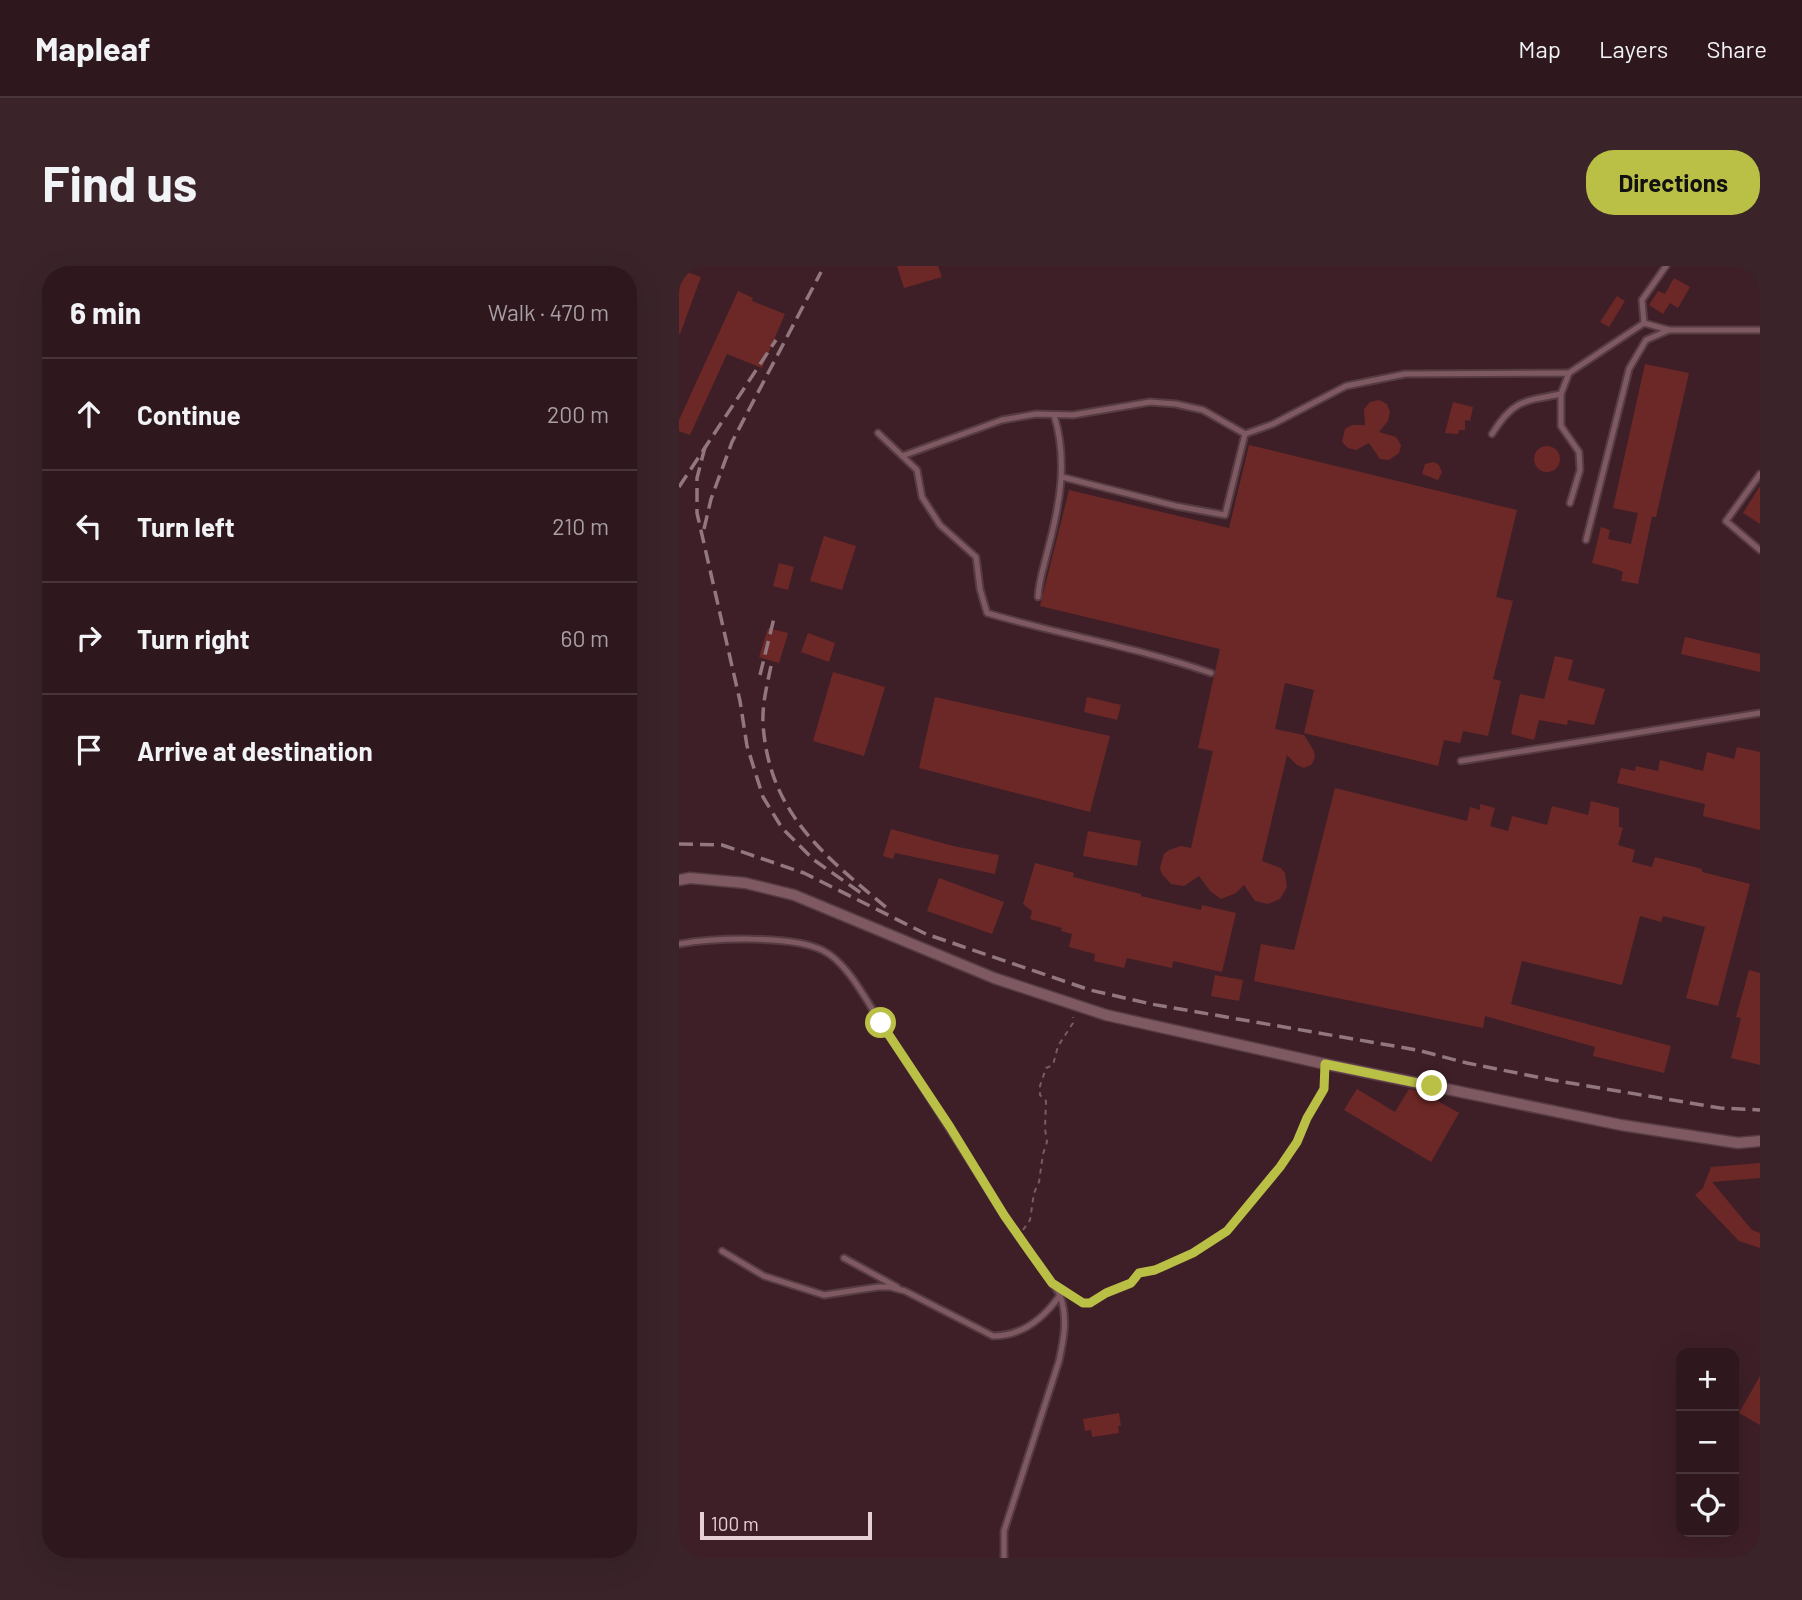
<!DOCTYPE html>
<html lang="en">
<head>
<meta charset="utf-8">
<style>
  body { margin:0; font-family:Barlow,sans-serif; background:#3a242a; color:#f1f3f6 }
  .controls { position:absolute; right:21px; bottom:21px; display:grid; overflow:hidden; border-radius:14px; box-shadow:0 7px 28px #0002 }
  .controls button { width:63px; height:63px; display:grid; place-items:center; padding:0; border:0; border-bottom:2px solid #49363b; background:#2e171d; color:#f1f3f6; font:35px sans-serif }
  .scale { position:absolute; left:21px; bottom:18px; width:172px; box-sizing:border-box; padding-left:7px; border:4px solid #e6d0d5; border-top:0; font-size:19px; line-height:24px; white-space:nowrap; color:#e6d0d5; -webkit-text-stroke:5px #3e1f27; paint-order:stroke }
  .stop { position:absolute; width:21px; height:21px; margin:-16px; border:5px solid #bac045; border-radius:50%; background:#fff }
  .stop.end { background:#bac045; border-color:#fff; box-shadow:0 2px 7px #0008 }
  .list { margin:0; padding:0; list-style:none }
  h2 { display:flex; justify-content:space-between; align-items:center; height:91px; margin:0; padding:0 28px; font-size:30px }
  h2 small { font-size:23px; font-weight:400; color:#a79fa4 }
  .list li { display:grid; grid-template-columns:46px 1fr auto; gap:21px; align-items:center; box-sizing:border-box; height:112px; padding:0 28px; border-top:2px solid #49363b }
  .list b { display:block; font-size:26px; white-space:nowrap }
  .list em { font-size:23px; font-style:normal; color:#a79fa4 }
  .icon { flex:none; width:38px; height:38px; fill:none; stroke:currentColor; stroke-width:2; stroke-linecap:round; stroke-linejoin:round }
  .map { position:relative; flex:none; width:1081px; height:1292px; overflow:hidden; border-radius:28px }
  header { display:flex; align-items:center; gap:42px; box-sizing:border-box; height:98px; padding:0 35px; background:#2e171d; border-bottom:2px solid #49363b }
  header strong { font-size:33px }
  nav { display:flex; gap:38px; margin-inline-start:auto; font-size:24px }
  .intro { display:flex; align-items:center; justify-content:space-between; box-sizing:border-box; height:168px; padding:0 42px }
  h1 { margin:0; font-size:49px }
  .button { padding:18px 32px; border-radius:28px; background:#bac045; color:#111; font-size:24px; font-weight:700 }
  main { display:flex; gap:42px; padding:0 42px }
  aside { flex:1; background:#2e171d; border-radius:28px; box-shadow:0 7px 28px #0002 }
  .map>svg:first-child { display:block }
  .building { fill:#6c2826 }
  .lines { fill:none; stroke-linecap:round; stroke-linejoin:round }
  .lane-casing { stroke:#563b43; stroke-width:9 }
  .street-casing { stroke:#563b43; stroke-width:13 }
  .path { stroke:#785c63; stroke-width:2; stroke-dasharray:5 5; stroke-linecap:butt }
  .lane { stroke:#7e5962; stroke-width:5 }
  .street { stroke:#7e5962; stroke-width:10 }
  .rail { stroke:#92777e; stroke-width:3.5; stroke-dasharray:14 7; stroke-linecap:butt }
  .route { stroke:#bac045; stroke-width:9 }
</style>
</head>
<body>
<header>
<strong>Mapleaf</strong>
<nav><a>Map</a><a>Layers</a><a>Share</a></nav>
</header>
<div class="intro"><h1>Find us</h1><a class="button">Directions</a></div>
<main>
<aside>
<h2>6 min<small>Walk · 470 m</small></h2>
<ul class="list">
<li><svg class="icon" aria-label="ahead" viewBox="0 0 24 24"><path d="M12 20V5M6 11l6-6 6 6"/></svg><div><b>Continue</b></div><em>200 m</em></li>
<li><svg class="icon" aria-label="left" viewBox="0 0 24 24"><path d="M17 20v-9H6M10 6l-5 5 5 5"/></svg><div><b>Turn left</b></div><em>210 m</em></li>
<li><svg class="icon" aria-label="right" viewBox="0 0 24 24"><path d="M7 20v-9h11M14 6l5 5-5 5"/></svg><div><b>Turn right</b></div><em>60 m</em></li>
<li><svg class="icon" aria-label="arrive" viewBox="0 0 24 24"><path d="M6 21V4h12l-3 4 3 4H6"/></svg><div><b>Arrive at destination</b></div></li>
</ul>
</aside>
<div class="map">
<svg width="1081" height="1292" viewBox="0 0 1081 1292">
  <rect width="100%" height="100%" fill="#3e1f27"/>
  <g class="building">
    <path d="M218,0H259L263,11L225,22Z"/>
    <path d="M0,3L22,11L1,68H0Z"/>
    <path d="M995,12L1011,21L999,42L991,37L984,48L970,39L979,25L986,28Z"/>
    <path d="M59,25L74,32L73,35L106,48L83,102L48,88L11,169L0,165V154Z"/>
    <path d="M938,30L946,35L930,61L921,56Z"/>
    <path d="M966,98L1010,107L977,251H973L959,318L942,315L944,306L937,303L913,297L922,261L931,264L929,273L952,278L959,247L934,242Z"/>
    <path d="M700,134L708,138L711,146L709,155L700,166L717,171L722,179L720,187L710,194L701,193L690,177L677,184L669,182L663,176L666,163L673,159H686L685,143L691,136Z"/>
    <path d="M774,136L794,141L791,155L786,154V164H780L779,168L766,167Z"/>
    <path d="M570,179L838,244L817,331L834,335L814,413L822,415L809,470L784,465L781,477L765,474L759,500L625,467L635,424L606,417L596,463L625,469L635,485L636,492L632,499L625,502L618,499L608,489L583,595L602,602L606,607L608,621L601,633L589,638L576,635L565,619L557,627L542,633L531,625L520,610L505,620L492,618L483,608L481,602L485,588L490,584L502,580L512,582L534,485L519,482L541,383L361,340L390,224L550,262Z"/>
    <circle cx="868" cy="193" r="13"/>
    <path d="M755,196L760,199L763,206L759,214L743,208L746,198Z"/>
    <path d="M1081,220V258L1064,247Z"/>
    <path d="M145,270L177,280L163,324L131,315Z"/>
    <path d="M100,297L115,301L109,324L94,320Z"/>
    <path d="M89,362L109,367L100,397L80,391Z"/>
    <path d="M129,367L156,377L150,396L122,386Z"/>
    <path d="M1006,371L1081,388V406L1002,388Z"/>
    <path d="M876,390L894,394L889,414L926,423L915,459L889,454L888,459L860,454L855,474L832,468L841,428L865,433Z"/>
    <path d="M154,406L206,421L185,490L134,475Z"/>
    <path d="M256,431L431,470L411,546L240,502Z"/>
    <path d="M408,431L442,439L438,454L405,446Z"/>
    <path d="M1058,481L1081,486V564L1024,550L1026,538L938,517L942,502L956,505L957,500L979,505L981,494L1024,505L1028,486L1055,493Z"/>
    <path d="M656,522L788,555L791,541L801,544V538L816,542L811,560L829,565L833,550L868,559L873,540L909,549L912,535L940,542V561L944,562L939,579L956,584L953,596L973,601L976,591L1023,603V606L1071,618L1039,740L1007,732L1026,661L984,650L982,656L961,650L943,719L843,695L832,738L992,780L985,807L914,790L916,781L806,750L804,762L575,715L582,678L615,684Z"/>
    <path d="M212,563L274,580L320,589L316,608L216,587L214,593L204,590Z"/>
    <path d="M409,565L462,575L458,600L404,590Z"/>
    <path d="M356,597L395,607L394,611L462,628V630L522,644L523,639L557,647L543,706L494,695L493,702L448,692L445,702L415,695L416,688L390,681L393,668L382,665L383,662L351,653L353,645L344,638Z"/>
    <path d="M260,612L325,636L313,668L248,645Z"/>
    <path d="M1070,704L1081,707V799L1052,792L1062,752L1057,751Z"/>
    <path d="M536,709L564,714L560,735L532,730Z"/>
    <path d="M678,823L716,846L730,823L743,826L780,847L752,896L665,844Z"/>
    <path d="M1081,897V912L1033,916L1073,964L1081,967V982L1060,975L1016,929L1024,922L1032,901Z"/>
    <path d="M1081,1110V1159L1060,1147Z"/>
    <path d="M440,1147L442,1160H439L440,1167L413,1171L412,1164L406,1165L404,1153Z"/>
  </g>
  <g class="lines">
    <defs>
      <g id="lane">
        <path d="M965,57L963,34L987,0"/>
        <path d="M990,64H1081"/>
        <path d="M890,107L965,57L990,64L967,74L950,103L907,274"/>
        <path d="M882,128V160L900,186L901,204L891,237"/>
        <path d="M199,167L238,204L243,231L261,259L297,291L301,323L308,347C382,369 458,381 532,407"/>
        <path d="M566,168L594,158L667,120L726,108L890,107L882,128C845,135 834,134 813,168"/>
        <path d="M223,190L323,154L357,148L394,149L471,136L497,138L524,144L566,168L546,249L497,240L383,211"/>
        <path d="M1081,208L1047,255L1081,284"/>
        <path d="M359,331C360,314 365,300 369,283C381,238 389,194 375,149"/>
        <path d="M782,495L1081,447"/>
        <path d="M0,678C33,672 113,669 143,684C169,696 189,738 205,762C246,823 284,884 323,946C341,975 363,1000 381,1029C389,1052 385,1072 380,1095L325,1265V1292"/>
        <path d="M43,985L85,1010L145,1029L199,1021H211L226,1025L314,1070C344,1070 365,1052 381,1029"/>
        <path d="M165,992L218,1021"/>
      </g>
      <path id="street" d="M0,614L11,612L66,617L115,629L315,712L427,749L646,798L942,859L1059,877L1081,875"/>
    </defs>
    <use href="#lane" class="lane-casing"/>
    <use href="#street" class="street-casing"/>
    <g class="path">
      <path d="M344,964L351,954L355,927L360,916L364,888L368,876L366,863L367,835L361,829V820L367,802L374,799L379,780L394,757V751"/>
      <path d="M389,1027L404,1037H411L427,1027L452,1017L460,1007L476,1004L514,987L548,965L601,901L618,876L628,852L645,823V810"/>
    </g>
    <use href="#lane" class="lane"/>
    <use href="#street" class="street"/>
    <g class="rail">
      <path d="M26,181L18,212V247L61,435L68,480L84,531L103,562L135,594L182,627"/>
      <path d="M0,221L97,74"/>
      <path d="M25,263L32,233L53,176L142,6"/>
      <path d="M92,400C88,419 83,439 84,458C90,548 146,590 209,643"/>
      <path d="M81,409L96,348"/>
      <path d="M0,578L43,579L125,607L247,668L411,724L472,738L738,784L788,797L873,814L1041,842L1081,844"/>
    </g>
  </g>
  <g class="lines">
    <path class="route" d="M202,757L271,861L325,949L353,989L373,1017L404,1037H411L427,1027L452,1017L460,1007L476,1004L514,987L548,965L601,901L618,876L628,852L645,823L646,798L753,820"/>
  </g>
</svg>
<div class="controls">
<button>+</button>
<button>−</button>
<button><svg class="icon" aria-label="locate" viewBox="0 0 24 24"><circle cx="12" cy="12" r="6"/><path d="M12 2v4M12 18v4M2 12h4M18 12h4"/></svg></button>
</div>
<div class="scale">100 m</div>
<div class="stop" style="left:202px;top:757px"></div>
<div class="stop end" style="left:753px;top:820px"></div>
</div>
</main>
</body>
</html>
